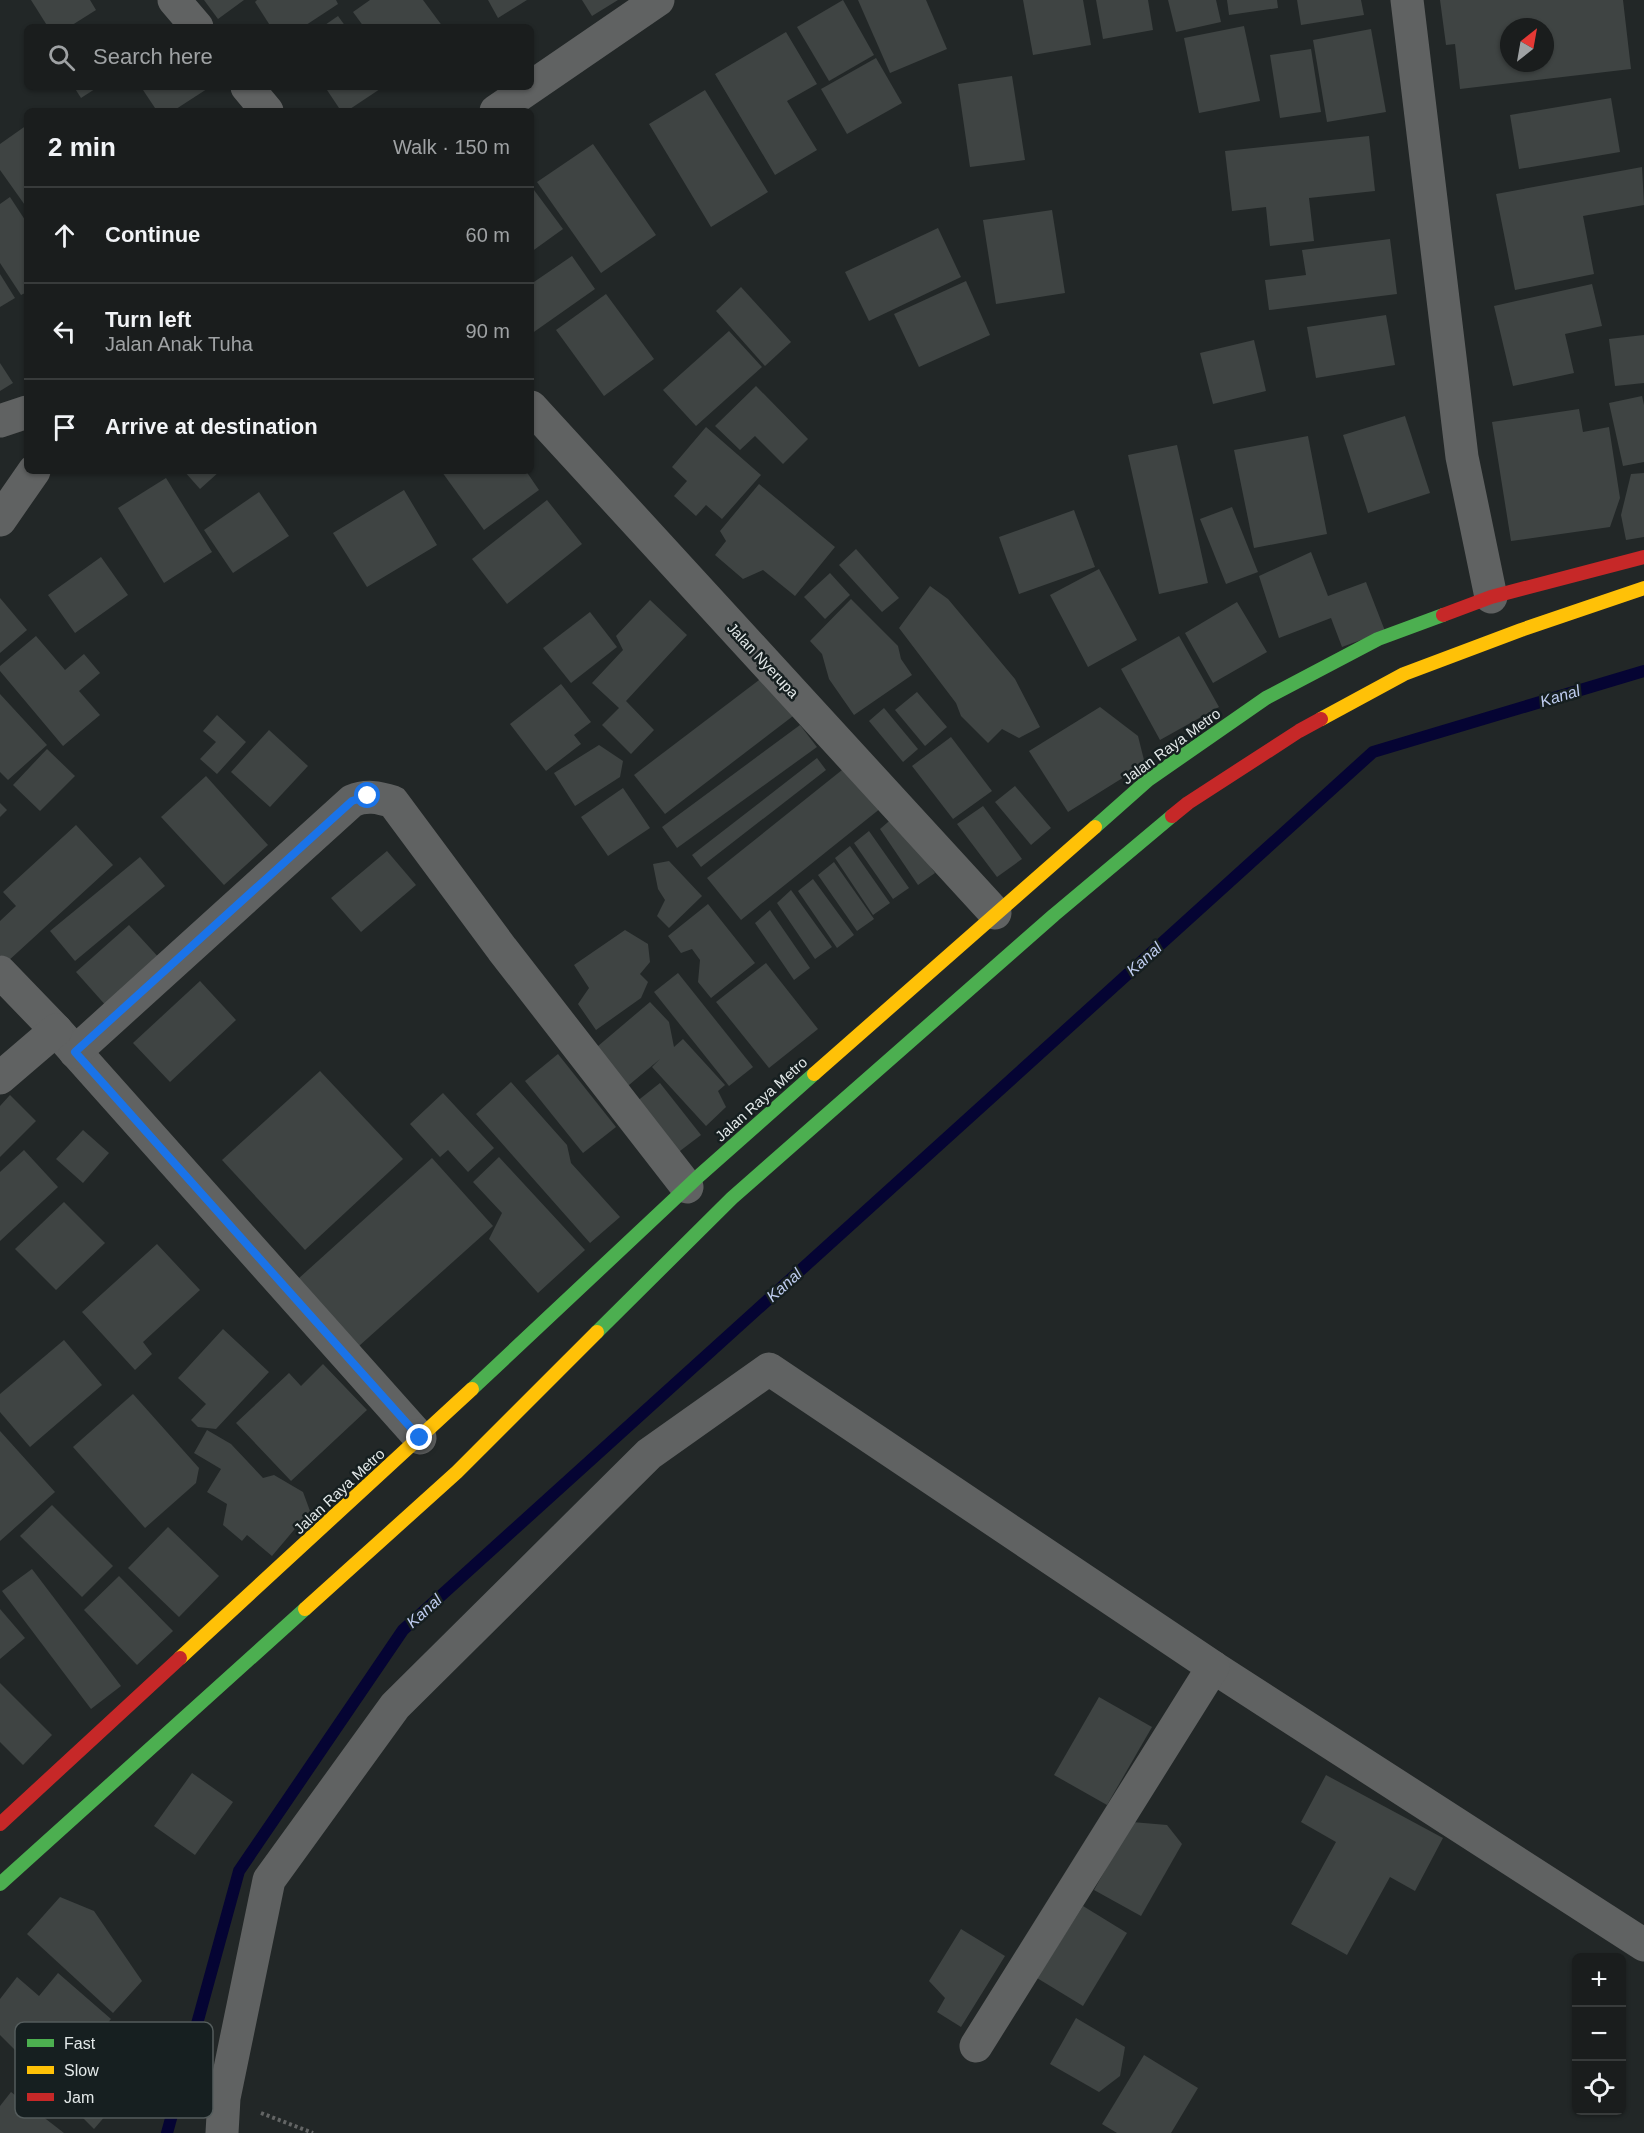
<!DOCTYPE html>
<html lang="en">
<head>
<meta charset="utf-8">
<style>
  body { margin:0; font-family:Helvetica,sans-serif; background:#232626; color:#f1f3f6 }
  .controls { position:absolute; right:18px; bottom:18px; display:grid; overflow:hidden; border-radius:9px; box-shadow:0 2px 4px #0004 }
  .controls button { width:54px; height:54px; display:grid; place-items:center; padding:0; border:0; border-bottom:2px solid #383b3b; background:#1a1d1d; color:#f1f3f6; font:30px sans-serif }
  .compass { position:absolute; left:1500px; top:18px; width:54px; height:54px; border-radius:50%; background:#1a1d1d; box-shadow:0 2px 4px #0004; rotate:31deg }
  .stop { position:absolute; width:18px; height:18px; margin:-14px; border:4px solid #1a73e8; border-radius:50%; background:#fff }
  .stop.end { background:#1a73e8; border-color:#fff; box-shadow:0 2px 6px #0008 }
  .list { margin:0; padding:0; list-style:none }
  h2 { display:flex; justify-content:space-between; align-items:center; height:78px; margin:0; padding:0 24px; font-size:26px }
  h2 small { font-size:20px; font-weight:400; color:#9fa2a4 }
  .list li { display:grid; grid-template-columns:39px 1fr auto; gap:18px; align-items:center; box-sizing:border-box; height:96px; padding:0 24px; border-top:2px solid #383b3b }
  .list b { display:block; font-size:22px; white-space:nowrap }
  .list p { margin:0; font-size:20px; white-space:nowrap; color:#9fa2a4 }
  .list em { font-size:20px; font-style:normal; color:#9fa2a4 }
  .icon { flex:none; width:33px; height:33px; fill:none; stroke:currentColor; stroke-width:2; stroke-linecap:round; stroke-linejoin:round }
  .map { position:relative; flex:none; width:1644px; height:2133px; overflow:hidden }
  .search { position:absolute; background:#1a1d1d; box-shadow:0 2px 4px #0004; left:24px; top:24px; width:510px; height:66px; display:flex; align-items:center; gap:15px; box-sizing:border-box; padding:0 21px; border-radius:9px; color:#9fa2a4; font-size:22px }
  .panel { position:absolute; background:#1a1d1d; box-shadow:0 2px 4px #0004; left:24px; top:108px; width:510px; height:366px; border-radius:9px }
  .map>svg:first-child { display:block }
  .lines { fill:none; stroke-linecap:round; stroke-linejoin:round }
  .stream { stroke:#050433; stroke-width:12 }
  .building { fill:#3f4443; fill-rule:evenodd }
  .path { stroke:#636565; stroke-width:4; stroke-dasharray:3 3; stroke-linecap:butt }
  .street { stroke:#606262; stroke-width:33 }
  .fast { stroke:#4caf50; stroke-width:14 }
  .slow { stroke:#ffc107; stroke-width:14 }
  .jam { stroke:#c62828; stroke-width:14 }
  .route { stroke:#1a73e8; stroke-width:8 }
  .labels { text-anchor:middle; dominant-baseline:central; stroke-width:5; stroke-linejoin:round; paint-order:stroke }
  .street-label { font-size:15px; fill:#e3e9e9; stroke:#161f20 }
  .water-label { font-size:16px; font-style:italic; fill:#beccef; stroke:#161f20 }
  .key { fill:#161f20; stroke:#545c5c; stroke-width:1.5 }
  .key-label { font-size:16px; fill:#e3e9e9 }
</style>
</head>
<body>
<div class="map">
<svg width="1644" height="2133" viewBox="0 0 1644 2133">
  <rect width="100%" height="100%" fill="#222727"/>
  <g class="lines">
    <path class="stream" d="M167,2133L239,1871L403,1630L1373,752L1644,671"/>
  </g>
  <g class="building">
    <path d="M31,0H90L96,10L69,27H48Z"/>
    <path d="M204,0H244L218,19Z"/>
    <path d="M257,0H336L338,4L303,27H271L255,2Z"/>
    <path d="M370,0H423L443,27H364L353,12Z"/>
    <path d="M488,0H527L498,18Z"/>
    <path d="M582,0H618L592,16Z"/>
    <path d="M843,0L874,55L829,81L797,27Z"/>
    <path d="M858,0H926L947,49L890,73Z"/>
    <path d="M1023,0H1083L1091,45L1033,55Z"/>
    <path d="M1096,0H1148L1153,30L1103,39Z"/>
    <path d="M1168,0H1216L1221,22L1176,32Z"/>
    <path d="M1227,0H1277L1278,8L1229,15Z"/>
    <path d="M1297,0H1361L1364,15L1301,25Z"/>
    <path d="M1440,0H1623L1631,69L1460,89L1455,44L1446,45ZM1509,27H1545V63H1509Z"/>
    <path d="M338,16L346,27H322Z"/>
    <path d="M1244,26L1260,101L1199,113L1184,38Z"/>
    <path d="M1371,29L1386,112L1327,122L1313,40Z"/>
    <path d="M786,32L817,84L787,101L817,150L775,175L715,74Z"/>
    <path d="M1311,49L1321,112L1280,118L1270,55Z"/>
    <path d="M876,58L902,103L847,134L821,89Z"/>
    <path d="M1012,76L1025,160L970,167L958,84Z"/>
    <path d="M74,87H98L81,98Z"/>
    <path d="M141,87H210L173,111H157Z"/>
    <path d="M325,87H383L347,111H341Z"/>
    <path d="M705,90L768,192L711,227L649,124Z"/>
    <path d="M1611,98L1620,152L1519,169L1510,115Z"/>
    <path d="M27,125V208L0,170V144Z"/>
    <path d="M1369,136L1375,191L1309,198L1314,241L1270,246L1266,207L1232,211L1225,151Z"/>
    <path d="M593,144L656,235L601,273L537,182Z"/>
    <path d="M1642,167L1644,205L1583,216L1594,274L1515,290L1496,194Z"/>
    <path d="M531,186L563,229L531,252Z"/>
    <path d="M10,197L27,223V292L21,295L0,263V204Z"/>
    <path d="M1052,210L1065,293L996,304L983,220Z"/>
    <path d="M938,228L961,277L869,321L845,272Z"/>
    <path d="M1390,239L1397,294L1269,310L1265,280L1306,275L1302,250Z"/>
    <path d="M572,256L595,289L531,334V284Z"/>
    <path d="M0,274L15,298L0,307Z"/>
    <path d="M966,281L990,335L919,367L894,314Z"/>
    <path d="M1592,284L1602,326L1565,334L1574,373L1513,386L1494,306Z"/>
    <path d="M741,287L791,342L765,366L716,311Z"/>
    <path d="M606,294L654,359L604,396L556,330Z"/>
    <path d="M1386,315L1395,365L1316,378L1307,327Z"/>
    <path d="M729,331L762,367L696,426L663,390Z"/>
    <path d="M1644,335V383L1615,386L1609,339Z"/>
    <path d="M1254,340L1266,391L1213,404L1200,353Z"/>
    <path d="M0,363L13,383L0,391Z"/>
    <path d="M756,386L808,439L783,464L755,436L740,450L715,426Z"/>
    <path d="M1642,396L1644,405V462L1623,466L1609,403Z"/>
    <path d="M1579,409L1583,432L1609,427L1620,498L1610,527L1511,541L1492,422Z"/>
    <path d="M1405,416L1430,493L1368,513L1343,435Z"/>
    <path d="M706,427L761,475L722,519L706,505L696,516L674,496L687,481L672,467Z"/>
    <path d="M1308,436L1327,534L1254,548L1234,450Z"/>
    <path d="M1177,445L1208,583L1159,594L1128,455Z"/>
    <path d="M184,471H220L200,489Z"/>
    <path d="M444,471H526L539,490L484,530L442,472Z"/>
    <path d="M1644,473V537L1626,540L1621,515L1631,474Z"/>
    <path d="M166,478L212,552L164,583L118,508Z"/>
    <path d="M759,484L835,547L795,596L763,570L743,579L715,555L726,541L720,531Z"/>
    <path d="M404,490L437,545L367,587L333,533Z"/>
    <path d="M259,492L289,536L233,573L204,530Z"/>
    <path d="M547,500L582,544L507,604L472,559Z"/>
    <path d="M1232,507L1258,572L1226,584L1200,519Z"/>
    <path d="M1074,510L1095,567L1019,594L999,537Z"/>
    <path d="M856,549L899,598L882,612L839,565Z"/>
    <path d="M1311,552L1328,596L1366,582L1385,631L1342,647L1331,618L1279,638L1259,576Z"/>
    <path d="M101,557L128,595L75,633L48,595Z"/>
    <path d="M1099,569L1137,640L1088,667L1050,595Z"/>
    <path d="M830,573L850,595L825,619L804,597Z"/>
    <path d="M930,586L948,599L1015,679L1040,727L1019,738L1002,729L988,743L961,716L956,703L899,628Z"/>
    <path d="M0,598L27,630L0,653Z"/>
    <path d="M851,599L898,646L901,659L912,675L854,715L829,679L822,654L810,641Z"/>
    <path d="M650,600L687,635L626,701L654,730L631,754L602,725L619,708L592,683L623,650L616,636Z"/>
    <path d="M1237,602L1267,652L1213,683L1185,633Z"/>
    <path d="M590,612L617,647L571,683L543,648Z"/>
    <path d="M36,636L65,670L84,654L100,673L79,691L100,715L63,746L0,671V666Z"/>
    <path d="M1179,636L1219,707L1160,740L1121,669Z"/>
    <path d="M767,674L797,713L665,814L634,775Z"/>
    <path d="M561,684L591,722L574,735L581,744L546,771L510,724Z"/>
    <path d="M917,692L947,727L925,746L895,710Z"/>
    <path d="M0,694L47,745L8,780L0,772Z"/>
    <path d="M1100,707L1138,736L1145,764L1068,812L1029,751Z"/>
    <path d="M884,708L918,749L903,762L869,721Z"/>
    <path d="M217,715L246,742L217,774L200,759L216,742L203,731Z"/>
    <path d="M800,725L817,747L677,848L662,827Z"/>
    <path d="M269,730L308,766L270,807L231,772Z"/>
    <path d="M951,737L992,791L953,819L912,766Z"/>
    <path d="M599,745L623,761L620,777L575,806L554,773Z"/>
    <path d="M47,749L75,776L40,811L13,785Z"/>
    <path d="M817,758L826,770L701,867L692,855Z"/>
    <path d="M852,762L886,804L741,920L707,878Z"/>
    <path d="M206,776L268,845L224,885L161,817Z"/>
    <path d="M1015,786L1051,828L1031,845L995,802Z"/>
    <path d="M623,788L650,828L608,856L581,817Z"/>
    <path d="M0,803L7,810L0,817Z"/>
    <path d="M983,806L1022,859L997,877L957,824Z"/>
    <path d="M895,816L935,873L918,885L880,829Z"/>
    <path d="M76,825L113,865L7,962L0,955V921L16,906L3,892Z"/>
    <path d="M869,831L909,888L893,899L854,843Z"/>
    <path d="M850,846L890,903L873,915L835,858Z"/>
    <path d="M387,851L416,885L361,932L331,898Z"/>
    <path d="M140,857L165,886L75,961L50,931Z"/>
    <path d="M669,861L702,896L669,928L657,916L665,900L658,889L653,864Z"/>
    <path d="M834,862L874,919L857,931L818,875Z"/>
    <path d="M813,879L854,935L837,948L798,891Z"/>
    <path d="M791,890L832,947L815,959L777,903Z"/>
    <path d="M708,904L755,963L711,998L698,982L700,960L692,949L681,953L668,936Z"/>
    <path d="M770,910L810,968L794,980L755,923Z"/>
    <path d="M129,925L161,960L108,1008L76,972Z"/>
    <path d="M625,930L648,944L650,962L640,974L648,982L641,998L596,1030L578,1004L589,988L574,965Z"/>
    <path d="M766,963L818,1029L769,1068L716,1002Z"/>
    <path d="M678,973L753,1067L729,1086L654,992Z"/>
    <path d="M200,981L236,1020L170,1082L133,1043Z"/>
    <path d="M650,1002L669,1022L674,1047L683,1039L725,1085L718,1091L726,1107L706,1126L652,1067L660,1059L623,1090L591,1052Z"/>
    <path d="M558,1054L616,1127L583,1153L525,1081Z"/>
    <path d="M320,1071L403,1159L305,1250L222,1160Z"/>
    <path d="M511,1082L567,1145L571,1163L620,1217L590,1243L476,1114Z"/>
    <path d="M660,1083L701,1135L672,1157L631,1106Z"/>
    <path d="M443,1093L494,1148L468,1172L448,1150L440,1157L410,1124Z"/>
    <path d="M10,1095L36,1121L0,1157V1106Z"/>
    <path d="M83,1130L109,1153L83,1183L56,1159Z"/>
    <path d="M24,1150L58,1187L0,1241V1172Z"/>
    <path d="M499,1157L585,1250L538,1293L489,1239L502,1213L473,1182Z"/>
    <path d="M432,1158L493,1226L359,1346L298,1279Z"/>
    <path d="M64,1202L105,1243L56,1290L15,1249Z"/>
    <path d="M157,1244L200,1290L143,1342L152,1354L135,1370L82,1312Z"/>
    <path d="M223,1329L269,1372L216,1429L198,1427L191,1420L206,1404L178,1378Z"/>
    <path d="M64,1340L102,1385L30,1447L0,1412V1394Z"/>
    <path d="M323,1364L367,1410L291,1481L236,1423L289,1373L301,1386Z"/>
    <path d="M133,1394L199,1468L196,1483L145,1528L73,1447Z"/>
    <path d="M207,1430L231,1444L263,1478L274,1475L303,1492L310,1511L272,1556L247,1535L242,1541L223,1525L227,1504L207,1492L221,1469L194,1453Z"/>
    <path d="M0,1431L55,1492L0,1541Z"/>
    <path d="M52,1505L113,1566L82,1597L20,1536Z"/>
    <path d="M168,1527L219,1576L179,1617L128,1568Z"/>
    <path d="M32,1569L121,1686L91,1709L2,1591Z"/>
    <path d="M119,1576L173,1631L137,1665L84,1610Z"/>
    <path d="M0,1609L25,1638L0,1659Z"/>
    <path d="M0,1683L52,1735L23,1765L0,1742Z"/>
    <path d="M1099,1697L1152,1727L1107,1805L1054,1775Z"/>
    <path d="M192,1773L233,1802L195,1855L154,1826Z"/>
    <path d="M1326,1775L1443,1838L1415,1891L1390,1877L1347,1955L1291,1924L1336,1842L1301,1822Z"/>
    <path d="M1132,1822L1167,1825L1182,1844L1141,1916L1094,1890Z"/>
    <path d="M60,1897L94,1911L142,1981L113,2013L27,1934Z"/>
    <path d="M1083,1906L1127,1933L1083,2006L1037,1978Z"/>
    <path d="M961,1929L1005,1956L961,2027L937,2012L945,1998L929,1981Z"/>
    <path d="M58,1973L111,2019L91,2042L125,2093L94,2129L0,2035V1999L17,1977L39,1996Z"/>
    <path d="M1076,2018L1125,2047L1120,2076L1099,2092L1050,2064Z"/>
    <path d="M1144,2055L1198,2088L1171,2133H1117L1102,2124Z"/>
    <path d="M11,2092L64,2133H0V2106Z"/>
  </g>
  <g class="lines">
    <path class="path" d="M261,2113L313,2133"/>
    <g class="street">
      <path d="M174,0L197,27"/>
      <path d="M1407,0L1462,457L1491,597"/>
      <path d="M247,87L267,111"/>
      <path d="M496,111L658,0"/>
      <path d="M531,407L995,913"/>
      <path d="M0,421L27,412"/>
      <path d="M0,520L34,471"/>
      <path d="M0,972L56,1030L420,1438"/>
      <path d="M75,1052L352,801C366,795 378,797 393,802L502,949L687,1187"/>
      <path d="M0,1078L56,1030"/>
      <path d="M1213,1667L1644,1945"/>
      <path d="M222,2133L224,2098L269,1880L395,1706L649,1454L769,1369L1213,1667L976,2046"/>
    </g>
    <g class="fast">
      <path d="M1095,827L1148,780L1266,698L1378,639L1443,615"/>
      <path d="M597,1332L732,1198L1054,915L1172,816"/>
      <path d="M472,1389L700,1175L814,1074"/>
      <path d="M0,1884L305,1609"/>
    </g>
    <g class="slow">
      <path d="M1321,719L1404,674L1521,630L1644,588"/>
      <path d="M814,1074L1095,827"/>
      <path d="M305,1609L457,1472L597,1332"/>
      <path d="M180,1658L472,1389"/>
    </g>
    <g class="jam">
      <path d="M1443,615L1491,597L1644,557"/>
      <path d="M1172,816L1188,803L1299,731L1321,719"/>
      <path d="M0,1824L180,1658"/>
    </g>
  </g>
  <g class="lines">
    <path class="route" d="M368,796L352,801L75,1052L420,1438"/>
  </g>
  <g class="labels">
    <g class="street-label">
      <text transform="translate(763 660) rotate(47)">Jalan Nyerupa</text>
      <text transform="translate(1171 746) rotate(-36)">Jalan Raya Metro</text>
      <text transform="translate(761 1099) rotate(-42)">Jalan Raya Metro</text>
      <text transform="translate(339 1491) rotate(-43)">Jalan Raya Metro</text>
    </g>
    <g class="water-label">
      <text transform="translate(1560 696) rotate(-17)">Kanal</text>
      <text transform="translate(1144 959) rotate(-42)">Kanal</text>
      <text transform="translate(784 1285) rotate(-42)">Kanal</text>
      <text transform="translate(424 1611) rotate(-42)">Kanal</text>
    </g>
  </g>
  <rect x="15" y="2022" width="198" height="96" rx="9" class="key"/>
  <rect x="27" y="2039" width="27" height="8" fill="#4caf50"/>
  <rect x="27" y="2066" width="27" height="8" fill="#ffc107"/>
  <rect x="27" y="2093" width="27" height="8" fill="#c62828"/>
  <g class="key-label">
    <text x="64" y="2049">Fast</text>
    <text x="64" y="2076">Slow</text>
    <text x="64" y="2103">Jam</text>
  </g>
</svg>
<div class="controls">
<button>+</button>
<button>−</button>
<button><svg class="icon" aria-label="locate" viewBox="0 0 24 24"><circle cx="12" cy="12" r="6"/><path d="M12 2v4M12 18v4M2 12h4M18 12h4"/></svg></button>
</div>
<svg class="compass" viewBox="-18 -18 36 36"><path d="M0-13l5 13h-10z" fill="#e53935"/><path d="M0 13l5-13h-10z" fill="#9fa2a4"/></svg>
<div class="stop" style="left:368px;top:796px"></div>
<div class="stop end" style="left:420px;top:1438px"></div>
<div class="search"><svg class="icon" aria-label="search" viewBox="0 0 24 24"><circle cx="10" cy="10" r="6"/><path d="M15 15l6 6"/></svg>Search here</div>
<section class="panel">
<h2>2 min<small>Walk · 150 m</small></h2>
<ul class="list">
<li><svg class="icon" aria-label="ahead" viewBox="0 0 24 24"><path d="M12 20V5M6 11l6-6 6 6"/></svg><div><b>Continue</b></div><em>60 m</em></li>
<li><svg class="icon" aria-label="left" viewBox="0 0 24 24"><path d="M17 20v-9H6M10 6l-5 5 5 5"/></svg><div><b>Turn left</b><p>Jalan Anak Tuha</p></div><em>90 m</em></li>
<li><svg class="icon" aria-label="arrive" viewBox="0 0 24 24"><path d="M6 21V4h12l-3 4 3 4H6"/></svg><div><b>Arrive at destination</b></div></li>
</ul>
</section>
</div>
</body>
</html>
